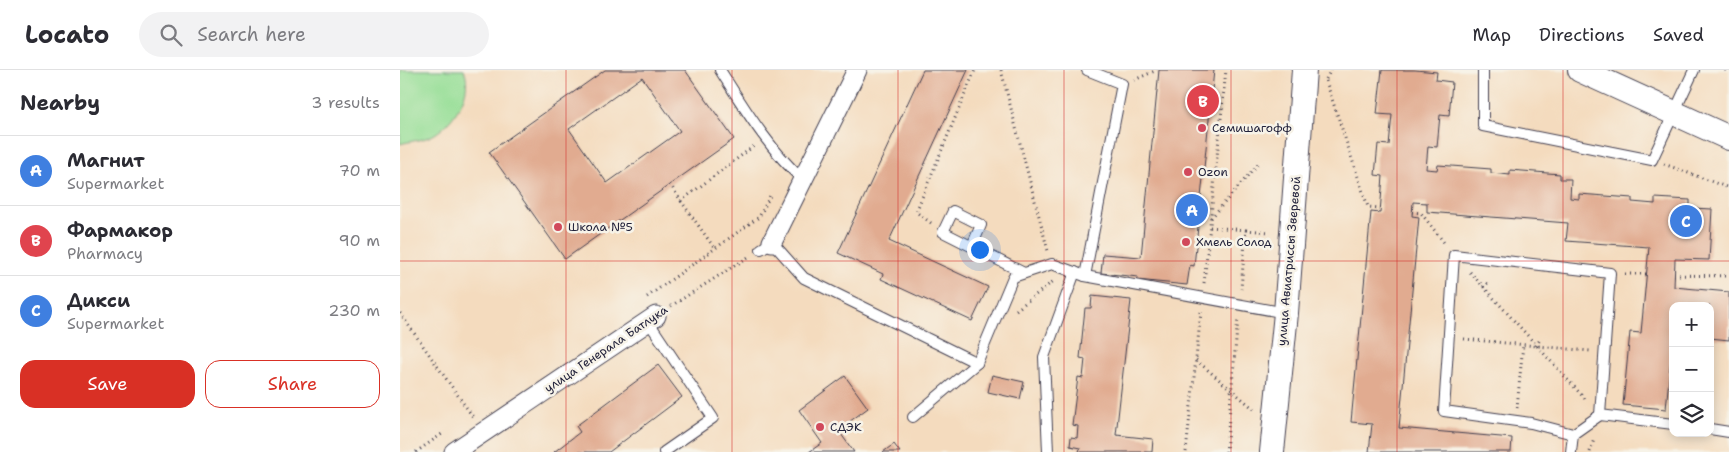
<!DOCTYPE html>
<html lang="en">
<head>
<meta charset="utf-8">
<style>
  body { margin:0; font-family:"Shantell Sans",sans-serif; background:#f2f2f3; color:#2b2b33 }
  .controls { position:absolute; right:15px; bottom:15px; display:grid; overflow:hidden; border-radius:10px; box-shadow:0 2px 12px #0003 }
  .controls button { width:45px; height:45px; display:grid; place-items:center; padding:0; border:0; border-bottom:1px solid #e1e1e2; background:#fff; color:#2b2b33; font:25px sans-serif }
  .you { position:absolute; left:579px; top:179px; width:18px; height:18px; margin:-12px; border:4px solid #fff; border-radius:50%; background:#1a73e8; box-shadow:0 0 0 8px #1a73e833 }
  .badge { display:grid; place-items:center; width:32px; height:32px; border-radius:50%; background:#d93025; color:#fff; font-size:16px; font-weight:700 }
  .pin { position:absolute; translate:-50% -50%; border:2px solid #fff; box-shadow:0 1px 5px #0006 }
  .list { margin:0; padding:0; list-style:none }
  h2 { display:flex; justify-content:space-between; align-items:center; height:65px; margin:0; padding:0 20px; font-size:21px }
  h2 small { font-size:16px; font-weight:400; color:#7c7c81 }
  .list li { display:grid; grid-template-columns:32px 1fr auto; gap:15px; align-items:center; box-sizing:border-box; height:70px; padding:0 20px; border-top:1px solid #e1e1e2 }
  .list b { display:block; font-size:19px; white-space:nowrap }
  .list p { margin:0; font-size:16px; white-space:nowrap; color:#7c7c81 }
  .list em { font-size:16px; font-style:normal; color:#7c7c81 }
  .actions { display:flex; gap:10px; padding:15px 20px }
  .actions a { flex:1; padding:11px 0; border:1px solid #d93025; border-radius:15px; text-align:center; font-size:18px; color:#d93025 }
  .actions .main { background:#d93025; color:#fff }
  .icon { flex:none; width:28px; height:28px; fill:none; stroke:currentColor; stroke-width:2; stroke-linecap:round; stroke-linejoin:round }
  .map { position:relative; flex:none; width:1329px; height:382px; overflow:hidden }
  header { display:flex; align-items:center; gap:30px; box-sizing:border-box; height:70px; padding:0 25px; background:#fff; border-bottom:1px solid #e1e1e2 }
  header strong { font-size:24px }
  nav { display:flex; gap:28px; margin-inline-start:auto; font-size:18px }
  .search { width:350px; height:45px; background:#f2f2f3; display:flex; align-items:center; gap:12px; box-sizing:border-box; padding:0 18px; border-radius:28px; color:#7c7c81; font-size:19px }
  main { display:flex }
  aside { flex:1; background:#fff }
  .map>svg:first-child { display:block }
  .green { fill:#99df99; stroke:#5e806a }
  .building { fill:#e1ab90; fill-rule:evenodd }
  .lines { fill:none; stroke-linecap:round; stroke-linejoin:round }
  .service-casing { stroke:#423e4f; stroke-width:12 }
  .minor-casing { stroke:#423e4f; stroke-width:21 }
  .tertiary-casing { stroke:#423e4f; stroke-width:26 }
  .path { stroke:#423e4f; stroke-width:3; stroke-dasharray:1 4; stroke-linecap:butt }
  .service { stroke:#fff; stroke-width:10 }
  .minor { stroke:#fff; stroke-width:19 }
  .tertiary { stroke:#fff; stroke-width:24 }
  .grid { fill:none; stroke:#d62828; stroke-width:1; stroke-opacity:0.55 }
  .poi-dot { fill:#d1495b; stroke:#f7f3e8; stroke-width:2 }
  .labels { text-anchor:middle; dominant-baseline:central; stroke-width:5; stroke-linejoin:round; paint-order:stroke }
  .poi-label { font-size:12px; fill:#22223b; stroke:#f7f3e8; text-anchor:start }
  .street-label { font-size:12px; fill:#22223b; stroke:#f7f3e8 }
</style>
</head>
<body>
<header>
<strong>Locato</strong>
<div class="search"><svg class="icon" aria-label="search" viewBox="0 0 24 24"><circle cx="10" cy="10" r="6"/><path d="M15 15l6 6"/></svg>Search here</div>
<nav><a>Map</a><a>Directions</a><a>Saved</a></nav>
</header>
<main>
<aside>
<h2>Nearby<small>3 results</small></h2>
<ul class="list">
<li><span class="badge" style="background:#3f7fe0">A</span><div><b>Магнит</b><p>Supermarket</p></div><em>70 m</em></li>
<li><span class="badge" style="background:#e0444e">B</span><div><b>Фармакор</b><p>Pharmacy</p></div><em>90 m</em></li>
<li><span class="badge" style="background:#3f7fe0">C</span><div><b>Дикси</b><p>Supermarket</p></div><em>230 m</em></li>
</ul>
<div class="actions"><a class="main">Save</a><a>Share</a></div>
</aside>
<div class="map">
<svg width="1329" height="382" viewBox="0 0 1329 382">
  <rect width="100%" height="100%" fill="#f7f3e8"/>
  <filter id="ink" filterUnits="userSpaceOnUse"><feTurbulence type="fractalNoise" baseFrequency=".02" numOctaves="2"/><feDisplacementMap in="SourceGraphic" scale="10" xChannelSelector="R" yChannelSelector="G"/><feConvolveMatrix kernelMatrix="1 2 1 2 8 2 1 2 1" color-interpolation-filters="sRGB"/></filter>
  <filter id="wash" filterUnits="userSpaceOnUse"><feTurbulence type="fractalNoise" baseFrequency=".0096" numOctaves="4" result="noise"/><feDisplacementMap in="SourceGraphic" scale="20" xChannelSelector="R" yChannelSelector="G"/><feGaussianBlur stdDeviation="1.12" result="paint"/><feColorMatrix in="noise" values="0 0 0 0 0 0 0 0 0 0 0 0 0 0 0 0 0 1.4 0 .05"/><feComposite in="paint" operator="in"/></filter>
  <g filter="url(#wash)">
    <rect width="100%" height="100%" fill="#f4dbbe"/>
    <path class="green" d="M0,0H64C74,22 53,53 35,64C26,70 10,71 0,74Z"/>
    <g id="blocks">
      <g class="building">
        <path d="M205,0H285L334,69L165,189L89,82ZM242,7L280,61L207,113L169,59Z"/>
        <path d="M523,0H568L489,171L588,217L572,251L481,209L483,204L438,183Z"/>
        <path d="M759,0H814L794,196L790,195L787,215L737,210L738,207L701,203L703,184L741,187Z"/>
        <path d="M982,0H1015L1037,2L1036,10L1052,12L1049,46L1040,45L1037,77L1028,76L1026,99L1037,100L1038,95L1091,99V103L1110,105V100L1160,104V109H1171L1170,128L1179,129V124L1232,128V132L1255,134V128L1290,130V138L1312,139L1309,190L1275,189L1274,217L1329,222V270L1310,268V236H1273V266L1266,339L1223,335L1230,262L1241,263L1249,177L1166,171L1168,153L1027,142V133L1013,132L1012,146L1019,147L999,358L1112,368L1111,382H969L972,354L951,352L971,142L980,143L983,106L975,105L978,74L989,75L992,45L977,44Z"/>
        <path d="M692,226L731,230L716,365L753,369L752,382H679L680,378L670,376L671,367L677,368L678,356L672,355L678,307L683,308L685,289L680,288L685,238H691Z"/>
        <path d="M258,295L282,327L209,382H154L180,362L176,356Z"/>
        <path d="M592,305L624,312L620,329L588,322Z"/>
        <path d="M445,306L468,338L438,360L454,382H409L422,373L399,340Z"/>
        <path d="M494,374L500,382H483Z"/>
      </g>
    </g>
  </g>
  <g filter="url(#ink)">
    <use href="#blocks" fill-opacity="0" stroke="#423e4f" stroke-width="1"/>
    <g class="lines">
      <defs>
        <g id="service">
          <path d="M320,0C345,39 368,78 403,110"/>
          <path d="M687,0L722,14L685,206L886,243"/>
          <path d="M1083,0V56L1252,90L1294,0"/>
          <path d="M572,176L581,155L553,141L543,162L624,203"/>
          <path d="M361,179L372,172L404,208L577,293L613,207L652,194L685,206"/>
          <path d="M248,251L313,348L264,382"/>
          <path d="M513,347L577,293"/>
          <path d="M1310,359L1329,362"/>
          <path d="M1173,364L1131,353L1044,341L1054,185L1210,203L1200,345L1273,354"/>
          <path d="M648,382L644,287L675,202"/>
          <path d="M1171,382L1173,364L1200,345"/>
        </g>
        <g id="minor">
          <path d="M372,172L457,0"/>
          <path d="M54,382L256,246"/>
        </g>
        <g id="tertiary">
          <path d="M1180,0L1329,68"/>
          <path d="M872,382L886,243L904,0"/>
        </g>
      </defs>
      <use href="#service" class="service-casing"/>
      <use href="#minor" class="minor-casing"/>
      <use href="#tertiary" class="tertiary-casing"/>
      <g class="path">
        <path d="M601,0L648,181"/>
        <path d="M1325,0L1329,2"/>
        <path d="M926,9L931,0"/>
        <path d="M734,10L757,0"/>
        <path d="M926,11L968,137L980,138"/>
        <path d="M1264,94L1329,118"/>
        <path d="M270,114L281,131L354,76"/>
        <path d="M281,131L315,179"/>
        <path d="M1012,142L1021,143L1046,175"/>
        <path d="M811,148L860,92"/>
        <path d="M531,153L516,142L575,0"/>
        <path d="M810,157L846,160L841,219"/>
        <path d="M846,160L870,162"/>
        <path d="M1070,202L1187,331"/>
        <path d="M1225,204H1247"/>
        <path d="M1274,205L1329,206"/>
        <path d="M804,213L826,0"/>
        <path d="M1083,217L1089,212"/>
        <path d="M247,227L359,147L371,124"/>
        <path d="M271,236L350,186"/>
        <path d="M616,240L655,210"/>
        <path d="M0,243L73,347"/>
        <path d="M1064,269L1190,281"/>
        <path d="M1136,276L1141,268"/>
        <path d="M796,290L854,339"/>
        <path d="M1117,338L1123,274"/>
        <path d="M16,382L42,364"/>
        <path d="M786,382L801,242"/>
        <path d="M826,382L838,248"/>
        <path d="M1190,382L1194,369"/>
      </g>
      <use href="#service" class="service"/>
      <use href="#minor" class="minor"/>
      <use href="#tertiary" class="tertiary"/>
    </g>
  </g>
  <path class="grid" d="M166,0V382M332,0V382M498,0V382M664,0V382M831,0V382M997,0V382M1163,0V382M0,191H1329"/>
  <g class="poi-dot">
    <circle cx="802" cy="58" r="5"/>
    <circle cx="788" cy="102" r="5"/>
    <circle cx="158" cy="157" r="5"/>
    <circle cx="786" cy="172" r="5"/>
    <circle cx="420" cy="357" r="5"/>
  </g>
  <g class="labels">
    <g class="poi-label">
      <text x="812" y="58">Семишагофф</text>
      <text x="798" y="102">Ozon</text>
      <text x="168" y="157">Школа №5</text>
      <text x="796" y="172">Хмель Солод</text>
      <text x="430" y="357">СДЭК</text>
    </g>
    <g class="street-label">
      <text transform="translate(889 191) rotate(-85)">улица Авиатриссы Зверевой</text>
      <text transform="translate(206 279) rotate(-34)">улица Генерала Батлука</text>
    </g>
  </g>
</svg>
<div class="controls">
<button>+</button>
<button>−</button>
<button><svg class="icon" aria-label="layers" viewBox="0 0 24 24"><path d="M12 4l9 5-9 5-9-5zM3 14l9 5 9-5"/></svg></button>
</div>
<div class="you"></div>
<div class="pin badge" style="left:792px;top:140px;background:#3f7fe0">A</div>
<div class="pin badge" style="left:803px;top:31px;background:#e0444e">B</div>
<div class="pin badge" style="left:1286px;top:151px;background:#3f7fe0">C</div>
</div>
</main>
</body>
</html>
